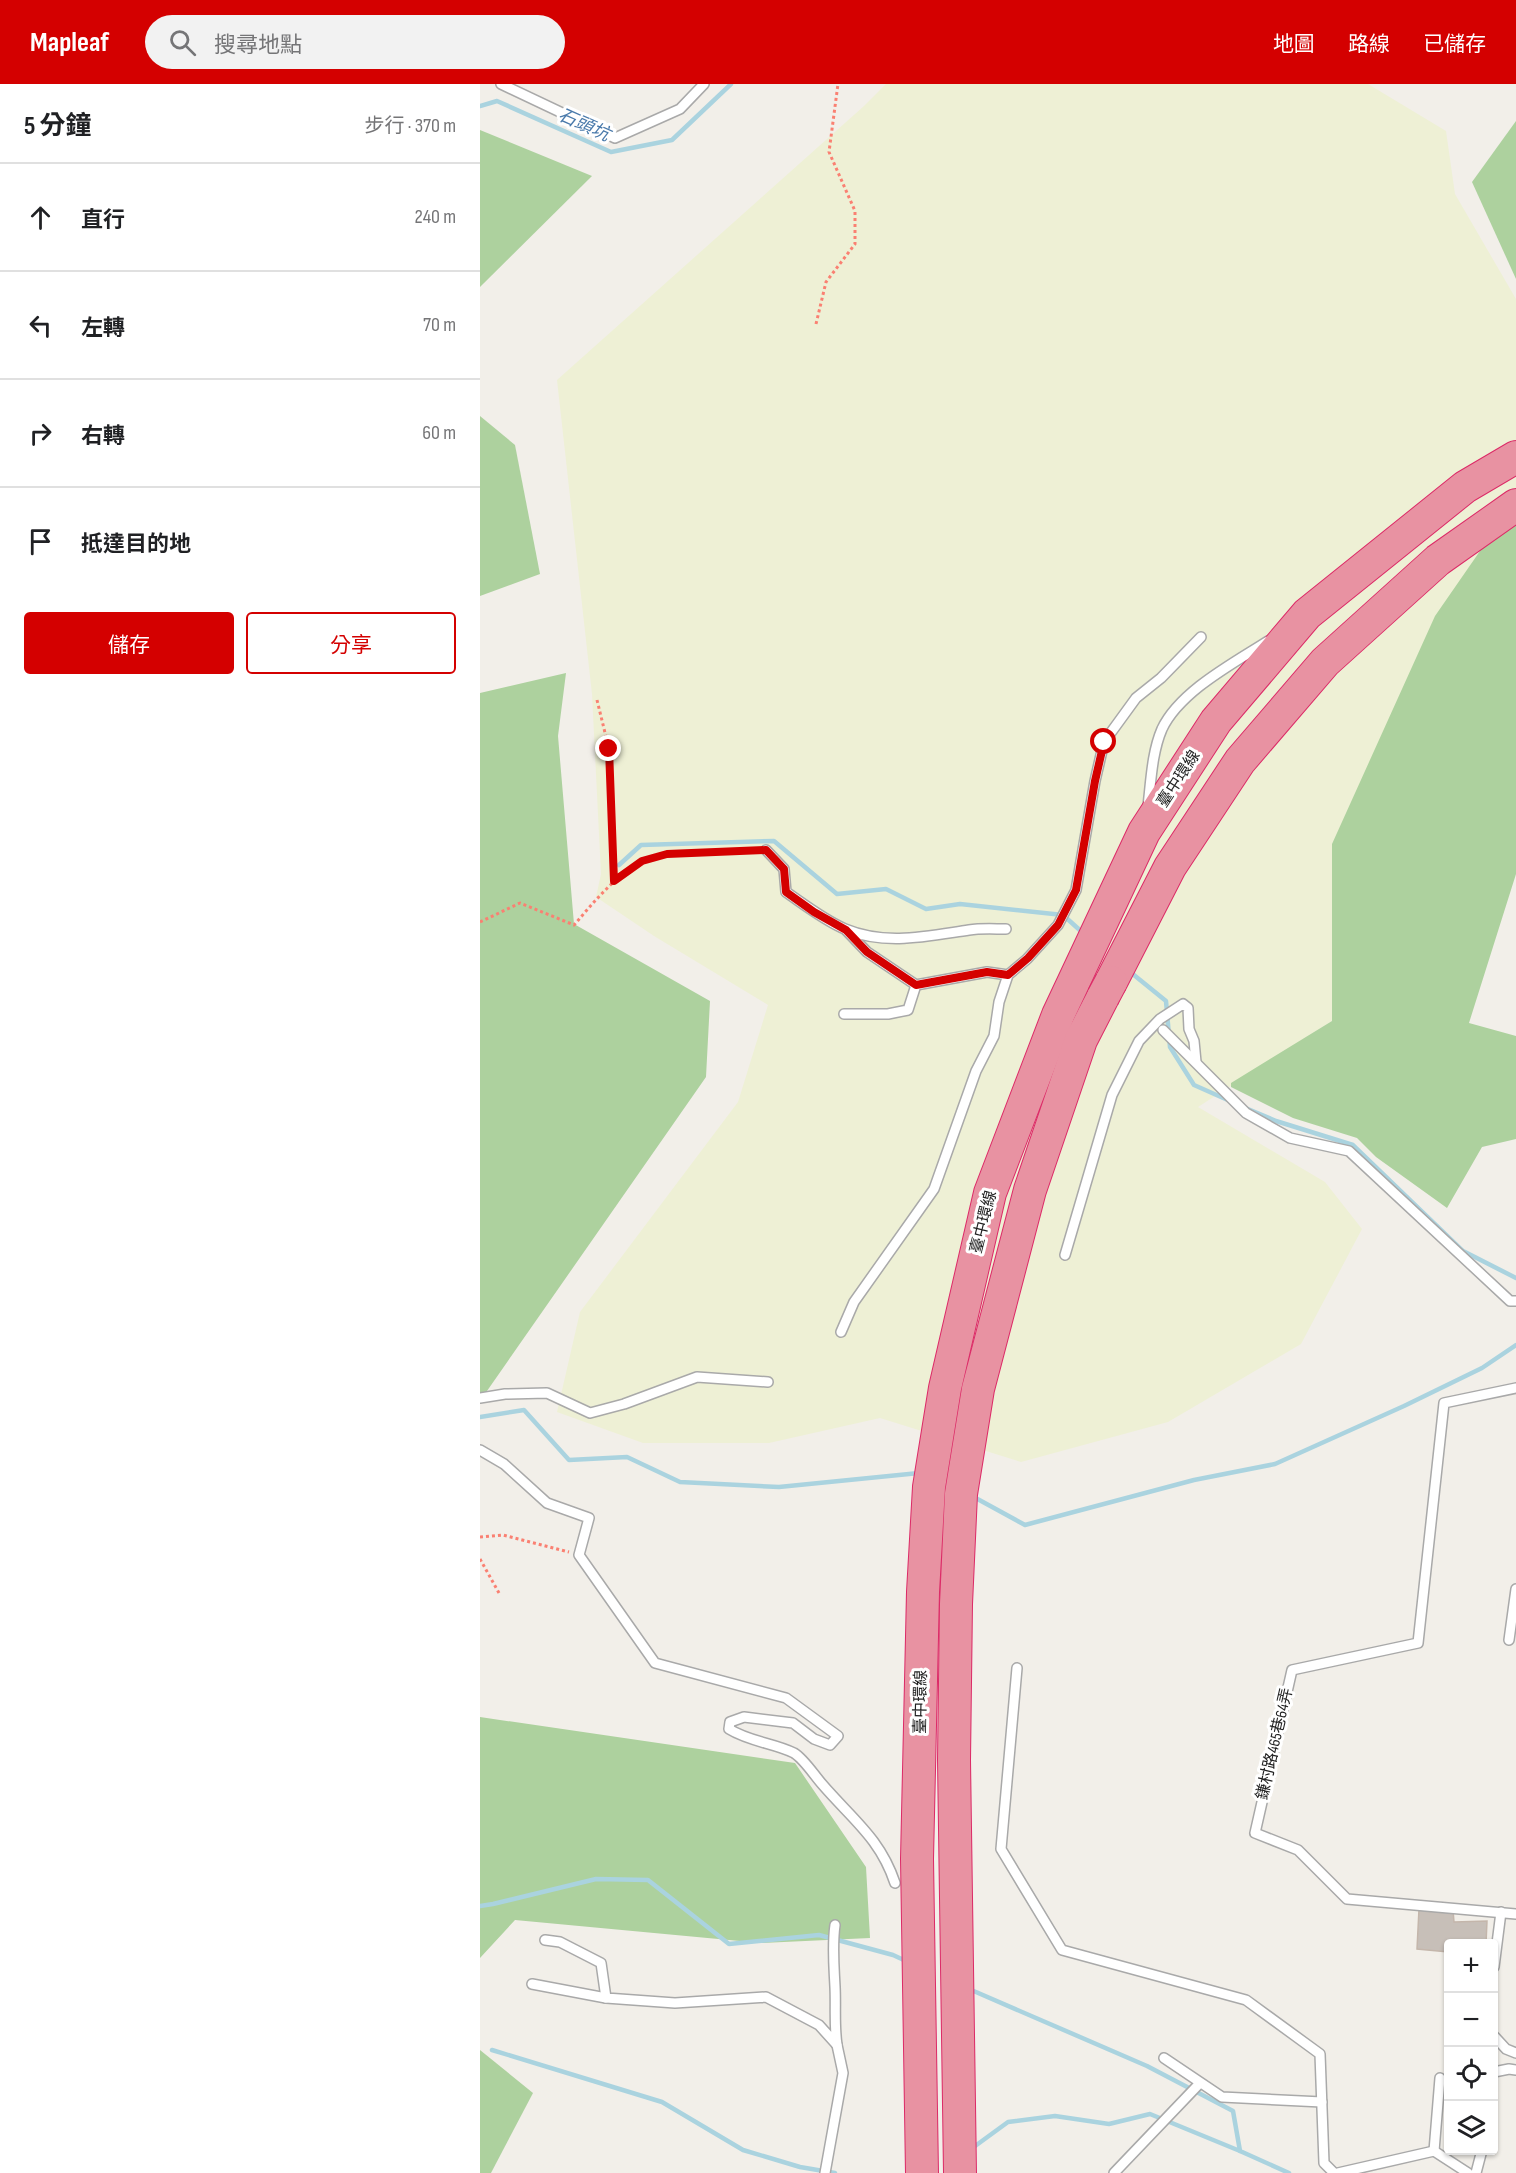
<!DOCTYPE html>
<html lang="zh-TW">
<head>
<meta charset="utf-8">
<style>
  body { margin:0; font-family:"Sofia Sans Condensed","Noto Sans TC",sans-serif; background:#f2f2f2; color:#202124 }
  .controls { position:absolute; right:18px; bottom:18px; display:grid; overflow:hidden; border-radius:6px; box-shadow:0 2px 4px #0004 }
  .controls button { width:54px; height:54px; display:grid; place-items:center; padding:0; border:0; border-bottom:2px solid #e0e0e0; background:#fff; color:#202124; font:30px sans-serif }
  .stop { position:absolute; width:18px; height:18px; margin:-14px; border:4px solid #d40000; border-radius:50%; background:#fff }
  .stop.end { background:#d40000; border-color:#fff; box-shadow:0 2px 6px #0008 }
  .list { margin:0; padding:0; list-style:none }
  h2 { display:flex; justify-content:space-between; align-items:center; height:78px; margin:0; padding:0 24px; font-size:26px }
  h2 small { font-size:20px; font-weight:400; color:#757577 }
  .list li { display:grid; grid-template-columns:39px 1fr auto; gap:18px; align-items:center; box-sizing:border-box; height:108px; padding:0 24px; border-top:2px solid #e0e0e0 }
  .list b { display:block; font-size:22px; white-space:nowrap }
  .list em { font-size:20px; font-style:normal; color:#757577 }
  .actions { display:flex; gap:12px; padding:18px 24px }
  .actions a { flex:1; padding:14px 0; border:2px solid #d40000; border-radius:6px; text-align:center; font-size:21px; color:#d40000 }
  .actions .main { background:#d40000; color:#fff }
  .icon { flex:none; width:33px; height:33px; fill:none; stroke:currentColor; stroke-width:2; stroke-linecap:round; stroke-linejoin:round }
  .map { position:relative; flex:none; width:1036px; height:2089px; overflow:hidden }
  header { display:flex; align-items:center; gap:36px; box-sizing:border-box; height:84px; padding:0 30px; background:#d40000; color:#fff }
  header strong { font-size:28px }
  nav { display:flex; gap:33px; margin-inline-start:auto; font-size:21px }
  .search { width:420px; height:54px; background:#f2f2f2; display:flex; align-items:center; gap:15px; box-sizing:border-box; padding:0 21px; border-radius:33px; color:#757577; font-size:22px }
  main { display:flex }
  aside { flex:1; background:#fff }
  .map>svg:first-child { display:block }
  .farmland { fill:#eef0d5 }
  .forest { fill:#add19e }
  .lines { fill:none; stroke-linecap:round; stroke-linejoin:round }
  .stream { stroke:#aad3df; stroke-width:4.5 }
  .building { fill:#c7bfb8; stroke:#c4b6ab; stroke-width:1.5 }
  .lane-casing { stroke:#a9a9a9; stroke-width:12 }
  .highway-casing { stroke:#dc2a67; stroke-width:34 }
  .path { stroke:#fa8072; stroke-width:3; stroke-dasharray:3 3; stroke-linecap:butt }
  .lane { stroke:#fff; stroke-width:9 }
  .highway { stroke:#e892a2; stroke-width:32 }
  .highway-bridge-casing { stroke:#dc2a67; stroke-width:34; stroke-linecap:butt }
  .highway-bridge { stroke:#e892a2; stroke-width:32 }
  .route { stroke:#d40000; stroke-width:8 }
  .labels { text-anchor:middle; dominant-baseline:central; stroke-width:6; stroke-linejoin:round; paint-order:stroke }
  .street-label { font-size:16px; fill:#222; stroke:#fff }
  .water-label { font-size:18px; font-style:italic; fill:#4a7aab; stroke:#fff }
</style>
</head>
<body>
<header>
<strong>Mapleaf</strong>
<div class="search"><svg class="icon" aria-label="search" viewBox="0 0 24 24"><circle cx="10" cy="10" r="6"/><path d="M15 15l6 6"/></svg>搜尋地點</div>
<nav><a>地圖</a><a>路線</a><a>已儲存</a></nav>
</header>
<main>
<aside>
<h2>5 分鐘<small>步行 · 370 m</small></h2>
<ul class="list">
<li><svg class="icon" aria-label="ahead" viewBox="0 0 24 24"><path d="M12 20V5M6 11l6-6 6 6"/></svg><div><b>直行</b></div><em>240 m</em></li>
<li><svg class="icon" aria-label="left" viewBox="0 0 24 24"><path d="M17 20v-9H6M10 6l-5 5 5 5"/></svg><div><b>左轉</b></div><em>70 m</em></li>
<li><svg class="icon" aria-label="right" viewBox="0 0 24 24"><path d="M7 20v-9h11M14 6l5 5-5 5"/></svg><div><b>右轉</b></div><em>60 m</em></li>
<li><svg class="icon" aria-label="arrive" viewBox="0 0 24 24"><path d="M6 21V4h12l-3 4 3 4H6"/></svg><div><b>抵達目的地</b></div></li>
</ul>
<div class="actions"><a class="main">儲存</a><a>分享</a></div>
</aside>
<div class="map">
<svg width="1036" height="2089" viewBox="0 0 1036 2089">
  <rect width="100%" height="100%" fill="#f2efe9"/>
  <path class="farmland" d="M406,0H888L966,47L975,110L1036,215V415L852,760V937L718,1023L845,1098L882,1145L821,1260L688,1338L541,1378L400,1334L289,1359H163L77,1328L100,1228L258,1018L288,921L174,852L116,813L121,790L112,610L77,296L384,22Z"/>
  <g class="forest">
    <path d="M1036,37V195L992,98Z"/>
    <path d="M0,46L112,92L0,203Z"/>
    <path d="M0,332L35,361L60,490L0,512Z"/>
    <path d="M1036,415V790L989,939L1036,952V1055L1002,1063L967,1124L896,1073L877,1054L813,1034L751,1003V999L852,937V760L955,532Z"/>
    <path d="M86,589L78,652L94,840L230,917L226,993L0,1317V609Z"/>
    <path d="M0,1633L315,1679L386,1783L390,1854L281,1859L35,1836L0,1874Z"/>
    <path d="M0,1966L53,2009L11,2089H0Z"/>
  </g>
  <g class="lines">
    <g class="stream">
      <path d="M0,22L17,17L131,68L192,56L251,0"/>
      <path d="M139,781L161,761L294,757L357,810L406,805L446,825L480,820L583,831L603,849"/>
      <path d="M649,887L686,917L690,963L714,1001L750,1017"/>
      <path d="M763,1023L796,1037L873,1061L983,1167L1036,1194"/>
      <path d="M0,1333L44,1326L89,1376L147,1373L200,1398L299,1403L439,1389"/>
      <path d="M492,1412L545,1441L714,1396L795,1380L924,1322L1002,1284L1036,1261"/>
      <path d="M0,1822L13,1820L116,1795L168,1796L249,1860L339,1851L413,1871L426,1877"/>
      <path d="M489,1905L667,1982L753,2027L760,2067L809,2089"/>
      <path d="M12,1966L182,2018L263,2066L320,2083L355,2089"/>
      <path d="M491,2065L528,2038L575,2032L629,2040L670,2030L760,2067"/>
    </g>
  </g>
  <path class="building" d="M939,1825L973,1826L974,1838L1007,1837L1006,1860H968V1868L937,1865Z"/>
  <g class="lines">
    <defs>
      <g id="lane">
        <path d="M21,0L135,54L200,25L224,0"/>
        <path d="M668,722C671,697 672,668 682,645C700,607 754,579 788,557"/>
        <path d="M286,766L304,785L306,808C325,821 344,836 365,845C406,862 448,852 489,846C501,844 514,845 526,845"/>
        <path d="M366,846L387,868L436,901L507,888L528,891"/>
        <path d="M364,930H408L428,926L436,901"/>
        <path d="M683,946L766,1029L810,1054L869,1067L1030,1217H1036"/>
        <path d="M585,1171L632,1011L659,957L680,935L703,920L708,924L709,945L714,957L716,978"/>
        <path d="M361,1248L374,1218L454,1105L496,987L514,952L519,918L528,891L547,875L578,841L596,806L615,697L624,658L656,614L681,594L721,553"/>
        <path d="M1036,1304L964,1319L938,1559L812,1586L775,1749L818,1766L867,1815L1036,1830"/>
        <path d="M0,1314L25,1310L67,1309L110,1329L144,1320L217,1293L288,1298"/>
        <path d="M0,1366L24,1380L67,1419L109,1434L99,1471L175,1579L306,1614L358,1652L350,1661L334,1655L313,1639L264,1633L250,1638L249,1645C270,1658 294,1659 314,1669C324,1675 334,1691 342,1700C372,1735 400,1754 415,1799"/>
        <path d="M1029,1556L1036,1505"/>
        <path d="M537,1584L521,1765L582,1866L766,1916L840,1970L844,2079L854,2089"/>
        <path d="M65,1856L80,1858L121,1879L126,1914L195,1919L286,1913L339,1941L357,1961C354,1941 356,1923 355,1903C354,1882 352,1862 355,1841"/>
        <path d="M1014,1883L1021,1828"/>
        <path d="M52,1900L126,1914"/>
        <path d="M1014,1952L1026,1965L1036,1969"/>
        <path d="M684,1974L742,2013L842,2018"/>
        <path d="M1014,1988L1029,1985L1036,1986"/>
        <path d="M954,2067L960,1994"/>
        <path d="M345,2089L363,1989L357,1961"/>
        <path d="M634,2089L720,1999"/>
        <path d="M858,2089L954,2067L988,2089"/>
        <path d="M996,2089L1002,2066"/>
      </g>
      <g id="highway">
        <path d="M631,898L690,783L760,677L845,578L958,476L1036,421"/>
        <path d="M442,2089L437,1775L443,1508L449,1403L465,1304L510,1109L578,931L664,748L736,637L827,530L985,403L1036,373"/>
        <path d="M480,2089L474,1676L476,1520L481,1410L498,1305L550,1106L601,956L623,913"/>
      </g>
    </defs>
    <use href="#lane" class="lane-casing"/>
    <use href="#highway" class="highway-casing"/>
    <g class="path">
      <path d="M336,240L346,198L375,160V127L349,68L358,0"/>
      <path d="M117,616L129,665L133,797"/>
      <path d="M0,838L40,819L94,841C114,818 134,793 161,778C188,764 244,767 275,766"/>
      <path d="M0,1453L23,1451L89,1468"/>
      <path d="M0,1475L19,1509"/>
    </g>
    <use href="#lane" class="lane"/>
    <use href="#highway" class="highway"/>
    <defs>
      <path id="highway-bridge" d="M623,913L631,898"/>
    </defs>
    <use href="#highway-bridge" class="highway-bridge-casing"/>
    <use href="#highway-bridge" class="highway-bridge"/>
  </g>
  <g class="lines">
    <path class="route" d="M129,665L134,797L162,777L187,770L286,766L304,785L306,808L334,828L366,846L387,868L436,901L507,888L528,891L548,874L578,841L596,806L615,697L624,658"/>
  </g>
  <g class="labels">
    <g class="street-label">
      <text transform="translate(699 695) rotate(-57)">臺中環線</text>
      <text transform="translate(504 1138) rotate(-76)">臺中環線</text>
      <text transform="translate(441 1618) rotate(-89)">臺中環線</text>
      <text transform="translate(795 1660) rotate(-77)">鎌村路465巷64弄</text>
    </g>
    <g class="water-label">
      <text transform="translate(104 41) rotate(24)">石頭坑</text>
    </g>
  </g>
</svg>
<div class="controls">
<button>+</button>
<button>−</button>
<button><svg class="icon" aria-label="locate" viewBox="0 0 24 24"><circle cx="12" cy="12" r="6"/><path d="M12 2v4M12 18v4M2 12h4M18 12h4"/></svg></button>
<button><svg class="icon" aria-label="layers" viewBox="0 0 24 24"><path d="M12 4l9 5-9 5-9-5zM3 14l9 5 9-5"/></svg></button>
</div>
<div class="stop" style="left:624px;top:658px"></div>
<div class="stop end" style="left:129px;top:665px"></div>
</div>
</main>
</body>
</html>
